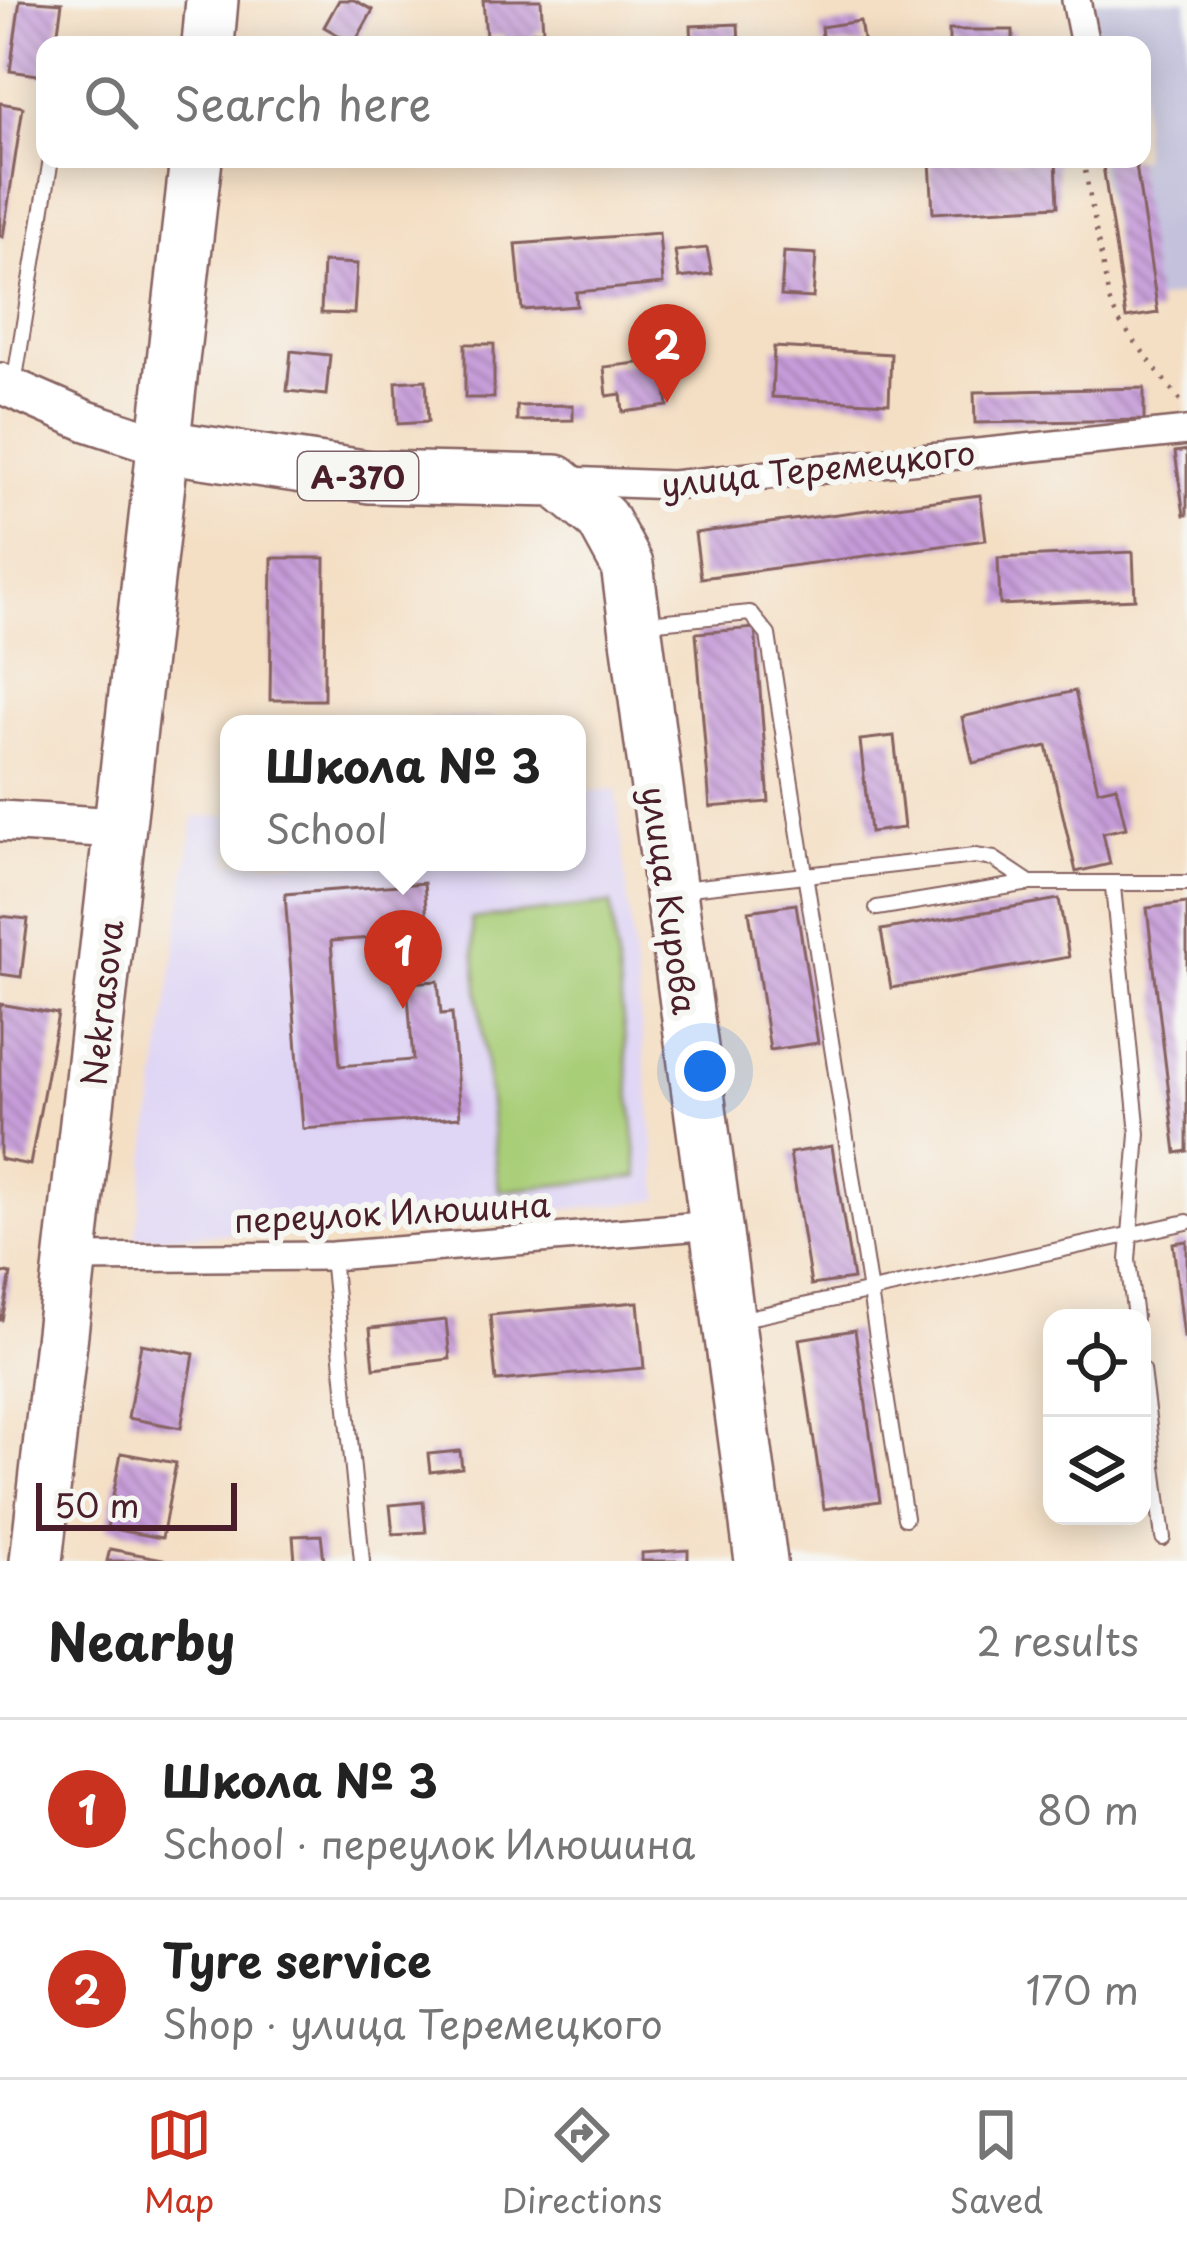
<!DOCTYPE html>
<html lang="en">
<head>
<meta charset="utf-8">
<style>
  body { margin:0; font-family:"Playpen Sans",sans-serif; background:#f6f6f6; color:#222 }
  .controls { position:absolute; right:36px; bottom:36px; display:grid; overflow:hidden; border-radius:24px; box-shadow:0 6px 30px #0003 }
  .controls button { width:108px; height:108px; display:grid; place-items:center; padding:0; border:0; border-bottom:3px solid #e0e0e0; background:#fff; color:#222; font:60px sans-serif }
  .scale { position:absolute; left:36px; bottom:30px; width:201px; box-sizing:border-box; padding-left:12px; border:6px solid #4a1f2b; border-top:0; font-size:33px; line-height:42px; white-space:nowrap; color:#4a1f2b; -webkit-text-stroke:9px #f6f6f2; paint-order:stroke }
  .you { position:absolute; left:705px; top:1071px; width:42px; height:42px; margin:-30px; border:9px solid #fff; border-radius:50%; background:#1a73e8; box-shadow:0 0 0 18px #1a73e833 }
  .badge { display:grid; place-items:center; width:78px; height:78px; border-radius:50%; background:#c8321e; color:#fff; font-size:39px; font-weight:700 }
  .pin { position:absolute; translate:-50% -99px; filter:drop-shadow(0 3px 6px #0008) }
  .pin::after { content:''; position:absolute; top:63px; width:42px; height:36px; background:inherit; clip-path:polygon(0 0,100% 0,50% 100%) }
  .popup { position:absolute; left:220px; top:715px; width:366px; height:156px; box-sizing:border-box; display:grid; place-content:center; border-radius:24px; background:#fff; filter:drop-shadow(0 3px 9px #0005); font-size:39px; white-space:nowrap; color:#767676 }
  .popup b { font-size:45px; color:#222 }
  .popup::after { content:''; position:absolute; left:50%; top:100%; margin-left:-24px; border:24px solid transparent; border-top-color:#fff }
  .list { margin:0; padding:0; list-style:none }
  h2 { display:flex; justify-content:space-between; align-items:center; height:156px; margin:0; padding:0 48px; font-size:51px }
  h2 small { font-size:39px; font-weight:400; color:#767676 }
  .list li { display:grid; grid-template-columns:78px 1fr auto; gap:36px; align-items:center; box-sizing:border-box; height:180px; padding:0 48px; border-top:3px solid #e0e0e0 }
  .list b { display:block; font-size:45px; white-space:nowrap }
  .list p { margin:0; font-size:39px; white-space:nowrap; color:#767676 }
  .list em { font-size:39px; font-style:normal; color:#767676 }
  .icon { flex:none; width:66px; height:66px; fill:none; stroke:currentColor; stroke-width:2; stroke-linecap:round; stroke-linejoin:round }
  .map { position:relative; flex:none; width:1187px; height:1561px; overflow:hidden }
  .search { position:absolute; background:#fff; box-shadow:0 6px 30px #0003; left:36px; right:36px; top:36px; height:132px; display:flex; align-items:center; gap:30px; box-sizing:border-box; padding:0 42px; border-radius:24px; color:#767676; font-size:45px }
  .sheet { height:516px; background:#fff }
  nav { display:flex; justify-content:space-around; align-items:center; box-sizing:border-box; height:168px; border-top:3px solid #e0e0e0; background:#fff; font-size:33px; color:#767676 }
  nav a { display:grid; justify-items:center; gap:6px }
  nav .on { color:#c8321e }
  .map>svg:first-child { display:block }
  .built { fill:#dfd5f5 }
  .industrial { fill:#c3c1db }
  .grass { fill:#a9ce78; stroke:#7a7652; stroke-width:3 }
  .building { fill:url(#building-back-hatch) }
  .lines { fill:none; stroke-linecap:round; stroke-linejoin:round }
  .lane-casing { stroke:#866261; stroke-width:18 }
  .street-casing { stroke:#866261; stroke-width:32 }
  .secondary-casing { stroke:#866261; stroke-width:44 }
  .highway-casing { stroke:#866261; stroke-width:56 }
  .path { stroke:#866261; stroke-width:4.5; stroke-dasharray:3 9; stroke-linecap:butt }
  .lane { stroke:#fff; stroke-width:14 }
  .street { stroke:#fff; stroke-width:27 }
  .secondary { stroke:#fff; stroke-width:39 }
  .highway { stroke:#fff; stroke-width:51 }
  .labels { text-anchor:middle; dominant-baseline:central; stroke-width:12; stroke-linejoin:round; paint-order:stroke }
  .shield { fill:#f6f6f2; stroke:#7e6067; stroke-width:3 }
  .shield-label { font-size:30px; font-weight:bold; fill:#4a1f2b }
  .street-label { font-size:33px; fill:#4a1f2b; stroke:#f6f6f2 }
</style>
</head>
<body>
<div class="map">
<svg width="1187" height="1561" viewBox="0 0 1187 1561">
  <defs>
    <pattern id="building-back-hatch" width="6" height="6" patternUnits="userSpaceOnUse" patternTransform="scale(3)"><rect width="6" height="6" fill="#c69cd9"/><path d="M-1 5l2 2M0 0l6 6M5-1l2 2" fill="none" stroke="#a37fb0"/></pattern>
  </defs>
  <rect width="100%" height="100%" fill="#f6f6f2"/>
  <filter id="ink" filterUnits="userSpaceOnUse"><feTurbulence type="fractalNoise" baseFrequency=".00833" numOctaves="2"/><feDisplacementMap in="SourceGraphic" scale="24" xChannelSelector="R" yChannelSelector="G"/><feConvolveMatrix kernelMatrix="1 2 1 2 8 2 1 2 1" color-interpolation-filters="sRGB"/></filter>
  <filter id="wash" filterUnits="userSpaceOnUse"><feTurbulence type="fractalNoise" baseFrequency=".004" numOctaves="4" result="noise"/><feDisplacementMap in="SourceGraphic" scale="48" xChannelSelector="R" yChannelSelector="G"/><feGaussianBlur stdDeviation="2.7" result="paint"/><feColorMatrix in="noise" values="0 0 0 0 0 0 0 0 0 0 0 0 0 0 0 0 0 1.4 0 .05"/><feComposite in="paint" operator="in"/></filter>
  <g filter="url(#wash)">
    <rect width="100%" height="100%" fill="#f4dfc4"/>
    <path class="built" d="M616,789L660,1200L423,1224L135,1238L194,817L229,815V862H577V792Z"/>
    <path class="industrial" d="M1071,0H1187V294L1127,306L1097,159H1142V45H1074Z"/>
    <path class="grass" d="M611,904L639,1177L499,1191L471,919Z"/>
    <g id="blocks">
      <g class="building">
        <path d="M20,0L62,3L56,45H45V76L10,71Z"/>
        <path d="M339,0H354L373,10L354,44L324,27Z"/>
        <path d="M483,0H541L543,31H535L536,45H505L504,35L486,37Z"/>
        <path d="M860,21L864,45H823L821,27Z"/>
        <path d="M738,24L739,45H692L691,26Z"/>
        <rect x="949" y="30" width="64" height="15"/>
        <path d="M0,103L23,107L3,237L0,236Z"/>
        <path d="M1056,159L1058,206L933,213L930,161Z"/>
        <path d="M1102,159H1135L1158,313L1126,318Z"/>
        <path d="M659,233L663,284L576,292L577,306L522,310L516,244Z"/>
        <path d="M707,248L712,274L679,278L675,251Z"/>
        <path d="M784,252L816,254L813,298L781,296Z"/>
        <path d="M323,262L357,264L354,314L321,313Z"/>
        <rect x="465" y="344" width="29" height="54"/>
        <path d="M774,347L891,354L889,403L772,397Z"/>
        <path d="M291,351L330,355L326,395L287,391Z"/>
        <path d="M663,360L668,406L623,412L621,394L607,396L604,367Z"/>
        <path d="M426,380L428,422L398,424L396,382Z"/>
        <path d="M1144,388V420L975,423L974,392Z"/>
        <path d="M573,405V420L517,421V406Z"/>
        <path d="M1187,450V515H1184L1175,452Z"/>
        <path d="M980,495L986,540L701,578L695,533Z"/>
        <path d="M1133,552L1135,599L1000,605L998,558Z"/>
        <path d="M272,558H325L324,700H270Z"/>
        <path d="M755,628L769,802L710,807L696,633Z"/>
        <path d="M1075,691L1098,790L1116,786L1126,828L1103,833L1110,864L1076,872L1047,746L973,763L962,717Z"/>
        <path d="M430,719L514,720V724H430Z"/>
        <path d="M894,736L904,828L870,832L860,740Z"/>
        <path d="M424,883L428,934L331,941L340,1066L413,1060L407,983L438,981L441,1014L452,1013L460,1117L303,1129L285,894Z"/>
        <path d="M1059,899L1069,957L891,988L881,930Z"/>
        <path d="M1187,903V1151L1176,1153L1147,908Z"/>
        <path d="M796,904L818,1043L770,1050L749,911Z"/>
        <path d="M0,916L28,919L21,977L0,974Z"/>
        <path d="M0,1004L58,1014L30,1165L0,1159Z"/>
        <path d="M832,1146L853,1279L811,1285L790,1153Z"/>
        <path d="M1187,1241V1336L1184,1337L1173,1243Z"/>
        <path d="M0,1272L11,1274L2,1320H0Z"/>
        <path d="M638,1302L644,1368L496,1381L490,1315Z"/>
        <path d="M446,1320L450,1359L374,1368L370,1328Z"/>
        <path d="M855,1330L880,1501L824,1509L799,1339Z"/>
        <path d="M141,1344L194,1354L181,1428L128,1418Z"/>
        <path d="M460,1451L462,1468L430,1472L428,1454Z"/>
        <path d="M121,1453L176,1463L162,1538L107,1528Z"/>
        <path d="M423,1502L426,1532L393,1534L390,1505Z"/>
        <path d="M321,1535L324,1561H295L293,1536Z"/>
        <path d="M110,1549L163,1559V1561H107Z"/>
        <path d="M688,1550V1561H642V1553Z"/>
      </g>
    </g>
  </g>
  <g filter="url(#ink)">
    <use href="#blocks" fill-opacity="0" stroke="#866261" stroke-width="3"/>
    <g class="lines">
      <defs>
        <g id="lane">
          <path d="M14,384L51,159"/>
          <path d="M647,623L750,613L768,635L905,1518"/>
          <path d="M1113,887L1138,1134L1128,1260L1135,1318"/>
          <path d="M681,889L975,856L994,859L1030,883"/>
          <path d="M877,908L1030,883H1187"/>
          <path d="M332,1256L362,1561"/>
          <path d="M739,1320L1187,1222"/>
          <path d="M1142,1370L1163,1538"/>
        </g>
        <g id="street">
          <path d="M1076,0L1085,45"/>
          <path d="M566,481L672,485L1187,431"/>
          <path d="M73,1258L332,1256L714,1225"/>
        </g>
        <g id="secondary">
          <path d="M0,383L87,421L163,446"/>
          <path d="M0,821L119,828"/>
        </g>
        <g id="highway">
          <path d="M208,45L212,0"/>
          <path d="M163,446L370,477L556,481L602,519L627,565L761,1561"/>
          <path d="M36,1561L196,159"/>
        </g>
      </defs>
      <use href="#lane" class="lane-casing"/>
      <use href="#street" class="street-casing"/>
      <use href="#secondary" class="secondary-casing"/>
      <use href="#highway" class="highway-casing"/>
      <path class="path" d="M1083,159L1109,300L1118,320L1183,404"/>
      <use href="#lane" class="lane"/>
      <use href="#street" class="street"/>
      <use href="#secondary" class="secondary"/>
      <use href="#highway" class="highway"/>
    </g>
  </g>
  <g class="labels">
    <rect class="shield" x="298" y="452" width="120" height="48" rx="9"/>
    <g class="shield-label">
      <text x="358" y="476">А-370</text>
    </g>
    <g class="street-label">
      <text transform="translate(818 467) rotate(-6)">улица Теремецкого</text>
      <text transform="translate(671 900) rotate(82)">улица Кирова</text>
      <text transform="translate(101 1003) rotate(-84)">Nekrasova</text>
      <text transform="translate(392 1211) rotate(-3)">переулок Илюшина</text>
    </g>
  </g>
</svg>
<div class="controls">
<button><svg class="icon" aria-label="locate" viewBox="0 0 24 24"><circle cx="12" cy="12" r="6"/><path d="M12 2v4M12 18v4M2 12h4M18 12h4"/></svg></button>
<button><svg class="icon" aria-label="layers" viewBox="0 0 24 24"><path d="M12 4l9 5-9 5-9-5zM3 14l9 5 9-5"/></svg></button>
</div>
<div class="scale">50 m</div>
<div class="you"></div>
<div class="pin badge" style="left:403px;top:1009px">1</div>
<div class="popup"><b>Школа № 3</b>School</div>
<div class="pin badge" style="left:667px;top:403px">2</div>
<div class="search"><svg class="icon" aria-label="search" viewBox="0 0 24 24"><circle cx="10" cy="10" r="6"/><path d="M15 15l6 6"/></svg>Search here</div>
</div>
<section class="sheet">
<h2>Nearby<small>2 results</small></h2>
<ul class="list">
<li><span class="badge">1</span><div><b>Школа № 3</b><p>School · переулок Илюшина</p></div><em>80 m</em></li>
<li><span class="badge">2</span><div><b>Tyre service</b><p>Shop · улица Теремецкого</p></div><em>170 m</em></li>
</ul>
</section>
<nav>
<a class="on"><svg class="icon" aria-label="map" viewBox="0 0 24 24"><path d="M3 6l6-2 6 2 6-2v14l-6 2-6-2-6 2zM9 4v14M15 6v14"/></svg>Map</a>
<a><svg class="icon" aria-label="directions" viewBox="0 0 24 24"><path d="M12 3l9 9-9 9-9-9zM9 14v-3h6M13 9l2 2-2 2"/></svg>Directions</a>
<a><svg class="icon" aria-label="saved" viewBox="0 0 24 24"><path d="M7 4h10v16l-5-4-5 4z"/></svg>Saved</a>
</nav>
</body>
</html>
